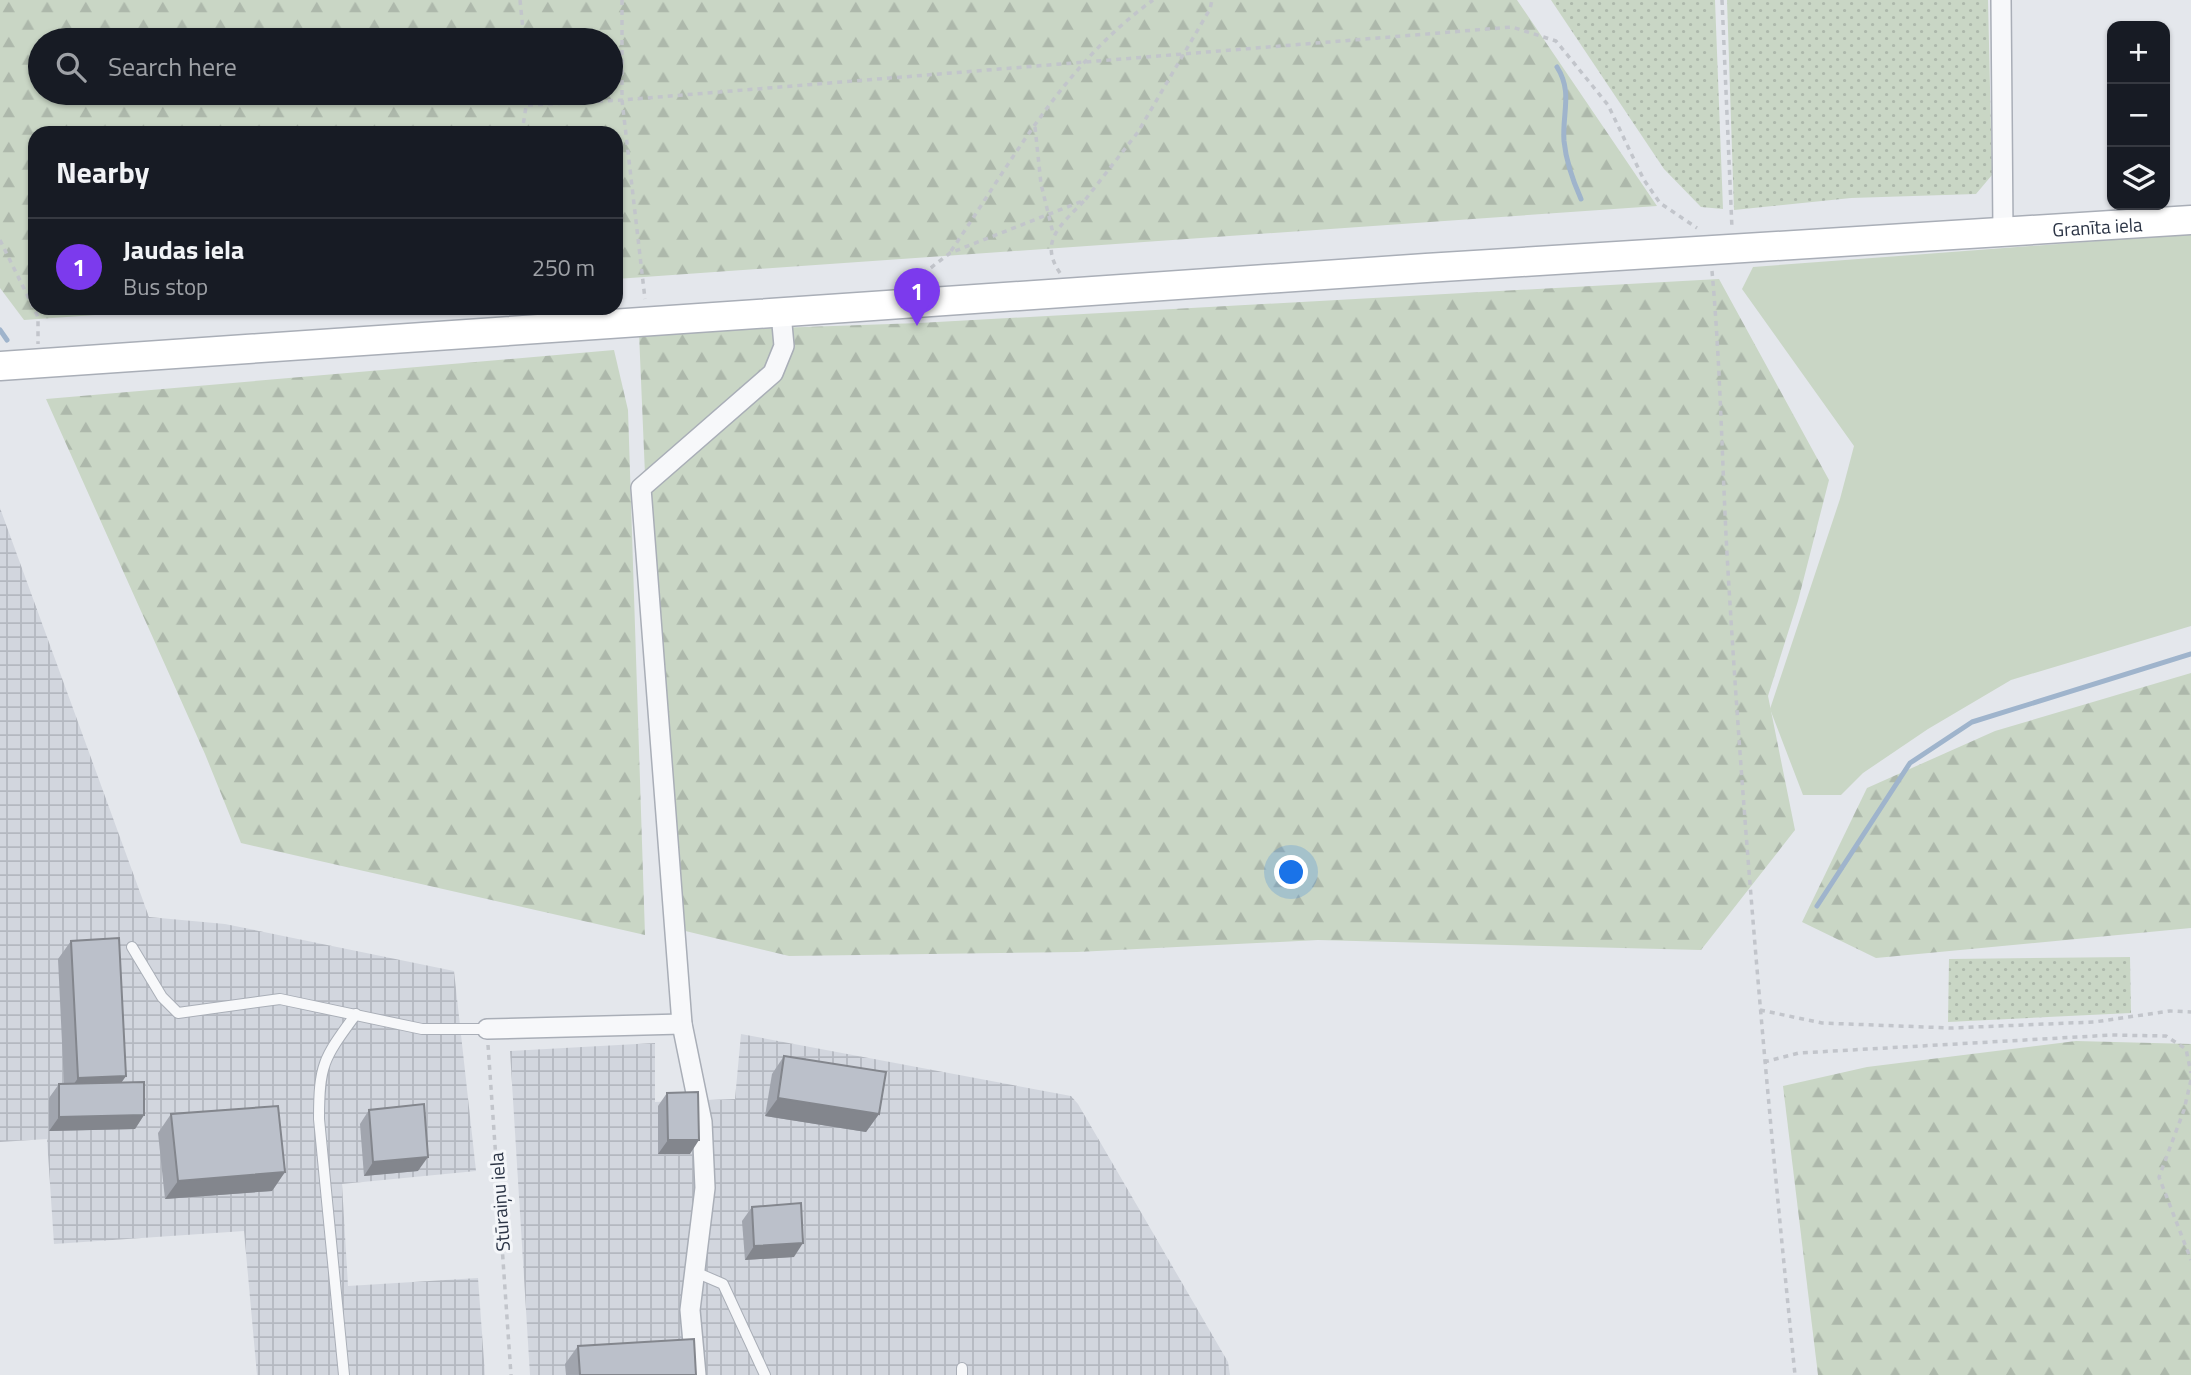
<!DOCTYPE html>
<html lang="en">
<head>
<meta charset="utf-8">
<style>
  body { margin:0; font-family:"Titillium Web",sans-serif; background:#20242c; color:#f1f3f6 }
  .controls { position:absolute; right:21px; top:21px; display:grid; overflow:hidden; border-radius:14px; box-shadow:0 2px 5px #0004 }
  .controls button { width:63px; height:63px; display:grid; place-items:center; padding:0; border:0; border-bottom:2px solid #363941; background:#171b24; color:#f1f3f6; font:35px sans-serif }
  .you { position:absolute; left:1292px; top:873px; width:24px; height:24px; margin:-18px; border:5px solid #fff; border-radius:50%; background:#1a73e8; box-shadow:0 0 0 10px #1a73e833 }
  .badge { display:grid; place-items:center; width:46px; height:46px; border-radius:50%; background:#7c3aed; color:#fff; font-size:23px; font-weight:700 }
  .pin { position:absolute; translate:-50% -58px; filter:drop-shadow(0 2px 4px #0008) }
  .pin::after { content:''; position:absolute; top:37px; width:24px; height:21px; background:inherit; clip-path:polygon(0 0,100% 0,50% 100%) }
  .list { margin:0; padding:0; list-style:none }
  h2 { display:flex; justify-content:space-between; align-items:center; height:91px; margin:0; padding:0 28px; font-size:30px }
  h2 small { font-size:23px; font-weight:400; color:#9ea1a6 }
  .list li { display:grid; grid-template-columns:46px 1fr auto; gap:21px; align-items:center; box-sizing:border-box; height:98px; padding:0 28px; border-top:2px solid #363941 }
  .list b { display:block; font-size:26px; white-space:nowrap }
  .list p { margin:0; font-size:23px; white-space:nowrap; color:#9ea1a6 }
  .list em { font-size:23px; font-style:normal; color:#9ea1a6 }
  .icon { flex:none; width:38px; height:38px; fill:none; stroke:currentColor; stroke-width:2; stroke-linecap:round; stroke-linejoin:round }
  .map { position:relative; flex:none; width:2191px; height:1375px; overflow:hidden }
  .search { position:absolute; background:#171b24; box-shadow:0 2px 5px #0004; left:28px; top:28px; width:595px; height:77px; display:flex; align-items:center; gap:18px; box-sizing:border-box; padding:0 24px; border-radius:38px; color:#9ea1a6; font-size:26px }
  .panel { position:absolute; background:#171b24; box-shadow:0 2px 5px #0004; left:28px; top:126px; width:595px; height:189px; border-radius:21px }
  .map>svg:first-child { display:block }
  .industrial { fill:url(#industrial-grid) }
  .grass { fill:#c9d6c5 }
  .forest { fill:url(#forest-firs); fill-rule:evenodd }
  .park { fill:url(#park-dots) }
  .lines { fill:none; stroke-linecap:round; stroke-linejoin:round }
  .stream { stroke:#9fb4cc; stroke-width:5 }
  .lane-casing { stroke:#a9aeb7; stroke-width:12 }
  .street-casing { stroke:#a9aeb7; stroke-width:22 }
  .secondary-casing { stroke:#a9aeb7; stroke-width:31 }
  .path { stroke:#c2c5cb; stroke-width:3.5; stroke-dasharray:5 5; stroke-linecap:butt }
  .lane { stroke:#f7f8fa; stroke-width:10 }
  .street { stroke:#f7f8fa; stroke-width:19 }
  .secondary { stroke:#fff; stroke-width:28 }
  .wall { fill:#a1a5ae }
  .shaded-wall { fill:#83868d }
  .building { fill:#bbc0ca; stroke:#83868d; stroke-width:2 }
  .labels { text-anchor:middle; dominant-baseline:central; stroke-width:6; stroke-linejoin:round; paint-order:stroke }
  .street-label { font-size:19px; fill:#2b3445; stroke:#f4f6f9 }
</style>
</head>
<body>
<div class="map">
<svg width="2191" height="1375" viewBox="0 0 2191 1375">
  <defs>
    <pattern id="industrial-grid" width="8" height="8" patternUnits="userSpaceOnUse" patternTransform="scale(1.75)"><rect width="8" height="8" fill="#d2d6de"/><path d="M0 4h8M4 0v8" fill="none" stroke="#b4b8c0"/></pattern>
    <pattern id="forest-firs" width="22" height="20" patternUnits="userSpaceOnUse" patternTransform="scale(1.75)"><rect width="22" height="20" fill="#c9d6c5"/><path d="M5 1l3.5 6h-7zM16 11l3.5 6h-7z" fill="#adb8ab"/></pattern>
    <pattern id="park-dots" width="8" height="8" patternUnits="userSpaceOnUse" patternTransform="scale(1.75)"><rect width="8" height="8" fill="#c9d6c5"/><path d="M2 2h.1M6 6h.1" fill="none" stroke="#adb8ab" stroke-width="1.8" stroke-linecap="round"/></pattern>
  </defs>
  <rect width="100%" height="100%" fill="#e4e7ec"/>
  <g class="industrial">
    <path d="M0,508L149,917L225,924L454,971L476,1171L342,1184L348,1286L478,1278L485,1375H257L244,1231L54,1244L47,1139L0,1142Z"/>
    <path d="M741,1034L1071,1096L1078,1104L1228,1362L1230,1375H530L510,1051L655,1043V1102L735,1099Z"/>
  </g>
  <path class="grass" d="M2191,234V626L2011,680L1928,729L1863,773L1841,795H1803L1770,709L1840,499L1854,446L1742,289L1753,267Z"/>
  <g class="forest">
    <path d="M0,0H1517L1657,206L616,279V133H35V308H195L24,320L0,288ZM611,40V93H40V40Z"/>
    <path d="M1719,279L1829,480L1798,601L1768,696L1795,830L1701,950L1318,940L1077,952L789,956L673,928L652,640L639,333L919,323Z"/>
    <path d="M614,350L628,410L645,935L241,843L205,754L46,399Z"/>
    <path d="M2191,673V928L1876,958L1802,922L1867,788L1995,731Z"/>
    <path d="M2076,1041L2191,1044V1375H1818L1783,1086L1867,1067Z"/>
  </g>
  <g class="park">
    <path d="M1551,0H1715L1723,209L1701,207L1664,169Z"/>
    <path d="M1727,0H1988L1992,175L1976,194L1851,198L1734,210Z"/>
    <path d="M2130,957L2131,1013L1948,1022L1949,959Z"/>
  </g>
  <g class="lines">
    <g class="stream">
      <path d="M1557,67C1573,92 1562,113 1564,141C1566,161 1573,181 1581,199"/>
      <path d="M0,330L7,340"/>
      <path d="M1817,906L1910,763L1972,722L2191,654"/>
    </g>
    <defs>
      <g id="lane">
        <path d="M132,947L162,997L178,1013L280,999L422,1029H487"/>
        <path d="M695,1272L723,1284L765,1375"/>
        <path d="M962,1368V1375"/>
        <path d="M344,1375L319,1119C319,1063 324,1058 356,1014"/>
      </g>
      <g id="street">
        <path d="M2001,0L2003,232"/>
        <path d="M487,1029L682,1024"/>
        <path d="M696,1375L690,1310L705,1188L702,1122L682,1024L641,488L773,373L784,346L781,313"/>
      </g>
      <g id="secondary">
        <path id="s1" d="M0,366L1426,268L2191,220"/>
      </g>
    </defs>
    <use href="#lane" class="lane-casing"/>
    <use href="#street" class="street-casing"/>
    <use href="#secondary" class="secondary-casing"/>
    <g class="path">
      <path d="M520,0L524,40"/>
      <path d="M622,0V100L645,299"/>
      <path d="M1722,0L1732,229"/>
      <path d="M528,105L622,100L1512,27L1556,41L1608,105L1644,180L1660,203L1697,228"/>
      <path d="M1035,127L1041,184L1053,233"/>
      <path d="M522,133L528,93"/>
      <path d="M0,240L38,317V344"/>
      <path d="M951,251C1013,160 1062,66 1153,0"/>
      <path d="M1712,271C1721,371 1722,471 1728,571C1744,839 1768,1107 1795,1375"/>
      <path d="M1060,273C1038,241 1062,224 1084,201"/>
      <path d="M915,280L950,253L1085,200L1138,132L1210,9L1212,0"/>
      <path d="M1760,1010L1822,1023L1951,1028L2094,1022L2170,1011L2191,1012"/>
      <path d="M488,1045L511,1375"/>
      <path d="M1764,1062L1799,1053L2112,1035L2166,1036L2186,1049L2191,1073"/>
      <path d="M2191,1080L2184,1110L2159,1177L2191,1260"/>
    </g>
    <use href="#lane" class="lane"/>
    <use href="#street" class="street"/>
    <use href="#secondary" class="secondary"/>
  </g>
  <g class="wall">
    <path d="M71,941L126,1076L121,1083L144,1115L135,1129L49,1131V1098L59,1084H64L58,959Z"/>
    <path d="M784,1056L879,1114L866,1132L765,1116L772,1074Z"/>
    <path d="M667,1093L690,1154H658V1106Z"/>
    <path d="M369,1110L418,1171L364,1176L360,1124Z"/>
    <path d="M171,1114L285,1172L272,1191L165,1199L158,1133Z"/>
    <path d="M752,1207L794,1257L745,1260L742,1221Z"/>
    <path d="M578,1346L696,1375H566L565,1364Z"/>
  </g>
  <g class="shaded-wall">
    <path d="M126,1076L113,1094L65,1097L78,1078Z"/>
    <path d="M778,1098L879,1114L866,1132L765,1116Z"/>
    <path d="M144,1115L135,1129L49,1131L59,1117Z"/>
    <path d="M668,1140H699L690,1154H658Z"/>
    <path d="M428,1157L418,1171L364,1176L373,1162Z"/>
    <path d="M285,1172L272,1191L165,1199L178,1181Z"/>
    <path d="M803,1243L794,1257L745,1260L754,1246Z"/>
  </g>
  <g class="building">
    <path d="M119,938L126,1076L78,1078L71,941Z"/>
    <path d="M784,1056L886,1072L879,1114L778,1098Z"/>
    <path d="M144,1082V1115L59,1117V1084Z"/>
    <path d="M698,1092L699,1140H668L667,1093Z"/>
    <path d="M424,1104L428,1157L373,1162L369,1110Z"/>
    <path d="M278,1106L285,1172L178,1181L171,1114Z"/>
    <path d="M801,1203L803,1243L754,1246L752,1207Z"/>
    <path d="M694,1339L696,1375H580L578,1346Z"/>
  </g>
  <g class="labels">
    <g class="street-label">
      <text stroke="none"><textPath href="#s1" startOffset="2102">Granīta iela</textPath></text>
      <text transform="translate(499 1202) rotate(-94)">Stūraiņu iela</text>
    </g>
  </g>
</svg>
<div class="controls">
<button>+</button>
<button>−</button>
<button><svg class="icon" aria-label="layers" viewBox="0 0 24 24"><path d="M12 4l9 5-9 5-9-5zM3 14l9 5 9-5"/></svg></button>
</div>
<div class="you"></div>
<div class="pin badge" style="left:917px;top:326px">1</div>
<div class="search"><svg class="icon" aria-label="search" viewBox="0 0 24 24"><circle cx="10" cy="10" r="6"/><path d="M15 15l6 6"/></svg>Search here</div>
<section class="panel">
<h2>Nearby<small></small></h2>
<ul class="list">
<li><span class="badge">1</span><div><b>Jaudas iela</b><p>Bus stop</p></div><em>250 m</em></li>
</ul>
</section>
</div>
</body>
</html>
